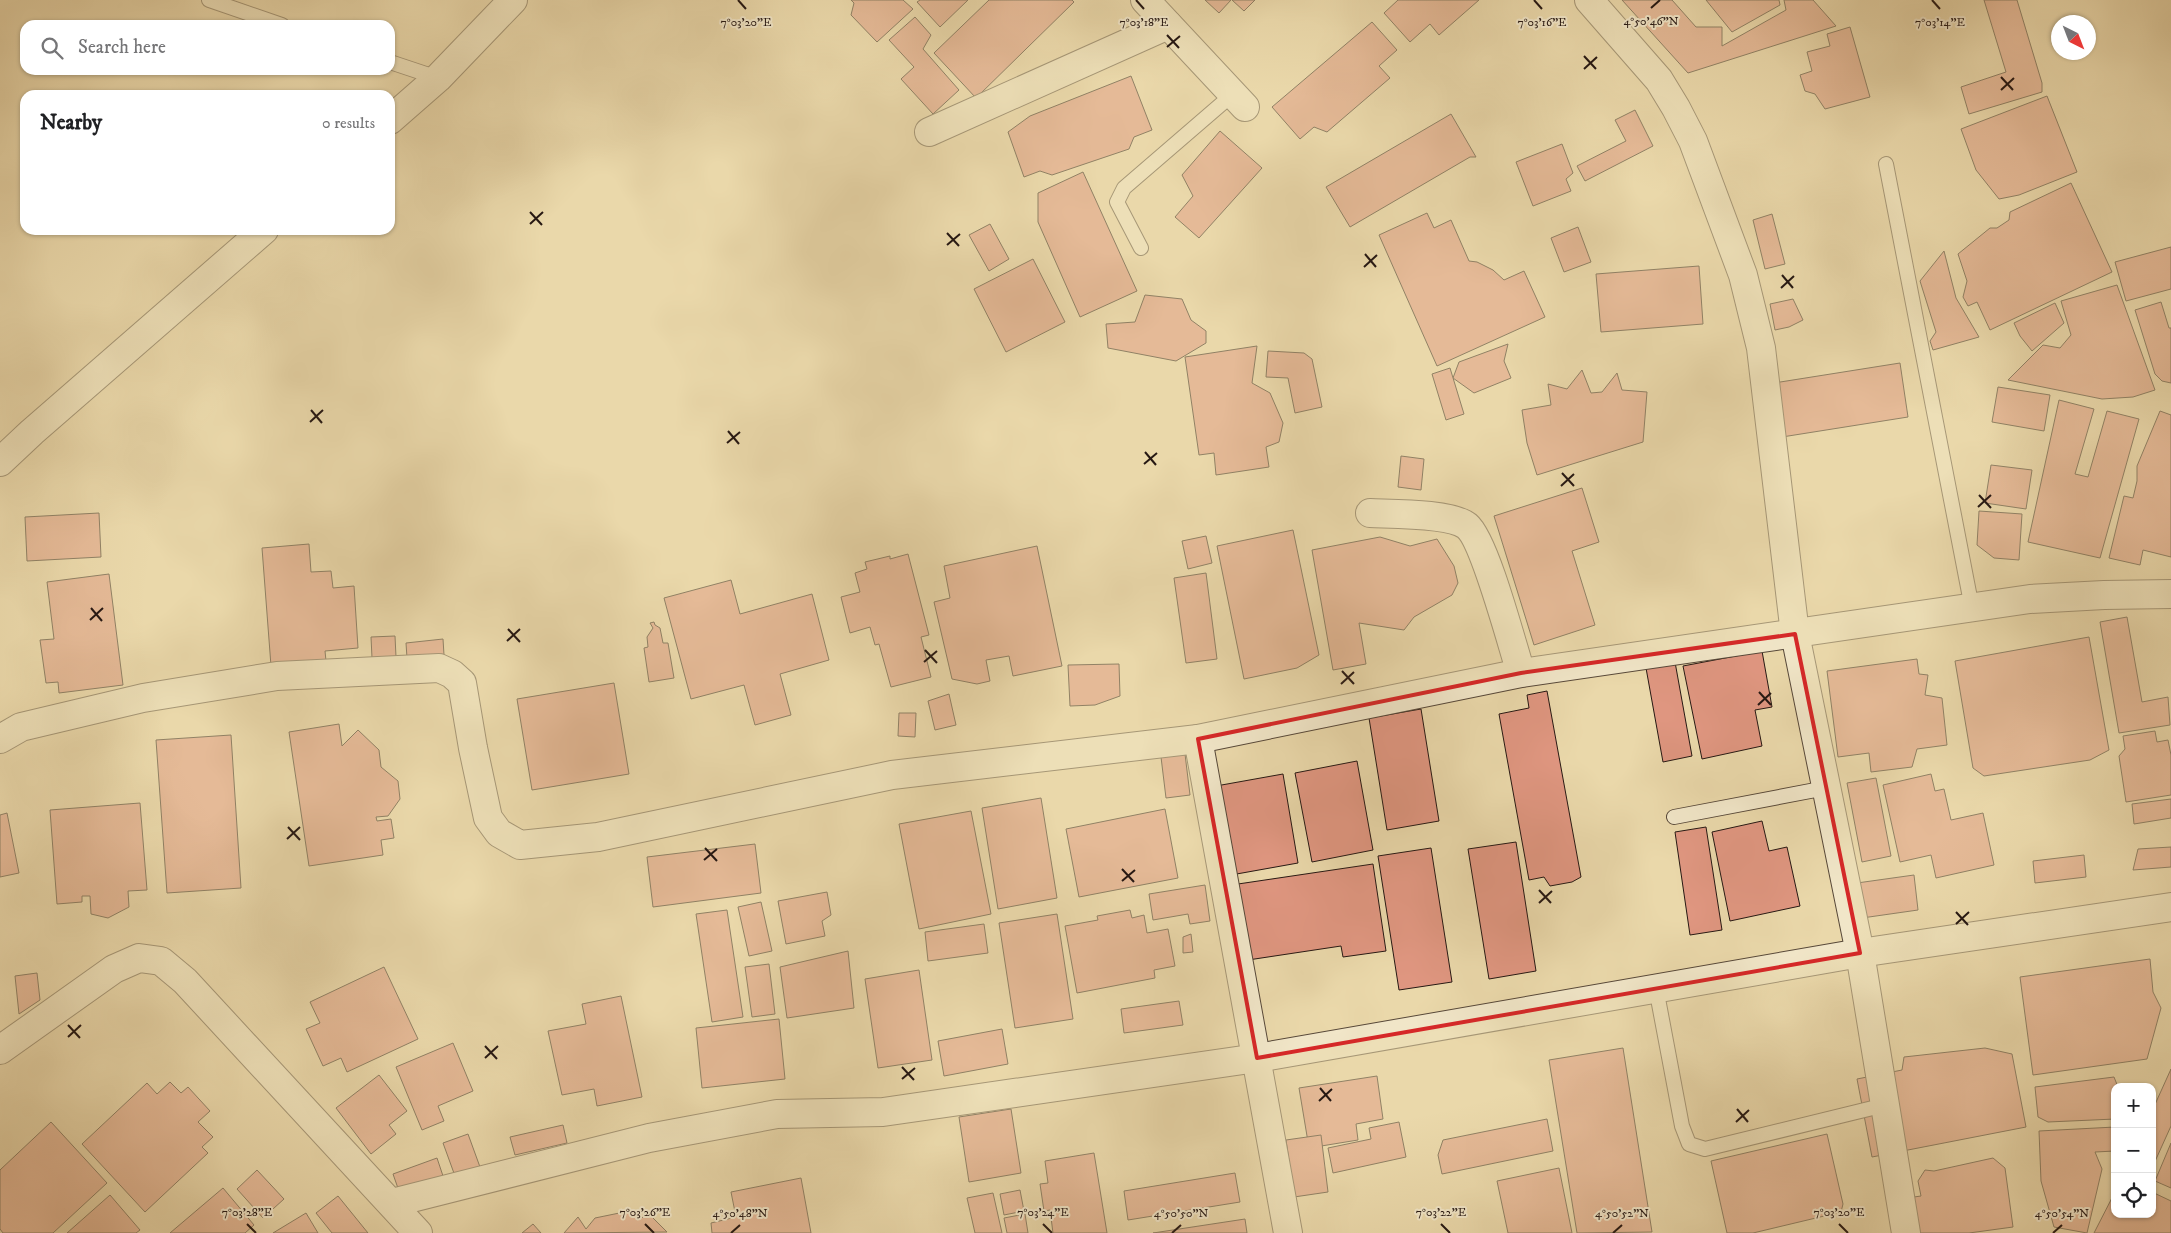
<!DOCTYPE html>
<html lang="en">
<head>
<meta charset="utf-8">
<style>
  body { margin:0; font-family:"IM FELL DW Pica",serif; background:#f6f6f6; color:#202124 }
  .controls { position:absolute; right:15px; bottom:15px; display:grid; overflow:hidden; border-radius:10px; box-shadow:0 1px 4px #0004 }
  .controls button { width:45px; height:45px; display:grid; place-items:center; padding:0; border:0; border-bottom:1px solid #e0e0e0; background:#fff; color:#202124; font:25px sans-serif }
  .compass { position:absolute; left:2051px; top:15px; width:45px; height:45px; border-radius:50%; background:#fff; box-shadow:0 1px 4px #0004; rotate:138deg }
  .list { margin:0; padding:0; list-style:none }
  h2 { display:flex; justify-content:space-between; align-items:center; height:65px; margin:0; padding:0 20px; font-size:21px }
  h2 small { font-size:16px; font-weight:400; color:#757577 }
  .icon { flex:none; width:28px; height:28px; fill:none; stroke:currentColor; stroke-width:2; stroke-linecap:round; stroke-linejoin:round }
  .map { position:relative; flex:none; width:2171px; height:1233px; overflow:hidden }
  .search { position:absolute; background:#fff; box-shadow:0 1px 4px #0004; left:20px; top:20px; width:375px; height:55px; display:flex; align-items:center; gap:12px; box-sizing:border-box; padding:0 18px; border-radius:15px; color:#757577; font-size:19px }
  .panel { position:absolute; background:#fff; box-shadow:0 1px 4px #0004; left:20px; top:90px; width:375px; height:145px; border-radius:15px }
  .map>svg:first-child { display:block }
  .building { fill:#df9680; stroke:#261813 }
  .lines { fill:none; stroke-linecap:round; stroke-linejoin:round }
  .service-casing { stroke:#574839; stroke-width:16 }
  .minor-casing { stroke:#574839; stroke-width:30 }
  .service { stroke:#f1e6c8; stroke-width:14 }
  .minor { stroke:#f1e6c8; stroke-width:28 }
  .marked { fill:none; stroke:#d62828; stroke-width:4; stroke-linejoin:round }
  .ticks { fill:none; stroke:#261813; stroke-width:2 }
  .ticks-label { font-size:12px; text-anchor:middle; fill:#261813; stroke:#f1e6c8; stroke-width:4; stroke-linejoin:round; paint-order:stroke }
</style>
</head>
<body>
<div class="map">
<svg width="2171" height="1233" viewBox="0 0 2171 1233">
  <rect width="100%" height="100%" fill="#ead8aa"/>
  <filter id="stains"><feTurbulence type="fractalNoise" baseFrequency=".004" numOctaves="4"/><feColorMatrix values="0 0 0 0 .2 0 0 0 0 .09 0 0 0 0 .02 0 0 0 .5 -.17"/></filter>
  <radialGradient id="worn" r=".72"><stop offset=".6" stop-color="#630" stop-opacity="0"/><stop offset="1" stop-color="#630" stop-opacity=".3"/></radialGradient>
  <g class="building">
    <path d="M851,0H903L913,9L877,42L851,15L854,3Z"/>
    <path d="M920,0H968L940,27L917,2Z"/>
    <path d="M989,0H1072L1074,2L976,98L934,53Z"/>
    <path d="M1205,0H1231L1219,13Z"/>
    <path d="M1232,0H1255L1244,11Z"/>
    <path d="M1398,0H1479L1439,35L1430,24L1410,42L1384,13Z"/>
    <path d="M1622,0H1672L1696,27H1722V46L1786,10L1784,0H1813L1836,26L1688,73Z"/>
    <path d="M1706,0H1779L1780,5L1732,32Z"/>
    <path d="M1984,0H2017L2042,83V92L1969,114L1961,87L2006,72Z"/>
    <path d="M915,17L931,35L923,49L959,90L933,114L901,79L914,67L889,40Z"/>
    <path d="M1372,22L1397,50L1379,66L1390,78L1327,132L1314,127L1300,139L1272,107Z"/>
    <path d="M1850,27L1870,97L1825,109L1815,94L1805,91L1800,75L1812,71L1807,52L1830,46L1827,34Z"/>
    <path d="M1131,76L1152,130L1134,137L1129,149L1052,175L1040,171L1024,177L1008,132L1030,116Z"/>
    <path d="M2047,96L2077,172L2019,195L1999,199L1976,170L1961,129Z"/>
    <path d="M1635,110L1653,146L1585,181L1577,166L1626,141L1615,120Z"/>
    <path d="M1451,114L1476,157H1470L1350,227L1326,187Z"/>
    <path d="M1220,131L1262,168L1199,238L1175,217L1193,196L1182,175Z"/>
    <path d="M1562,144L1573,173L1566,179L1571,191L1533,206L1516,162Z"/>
    <path d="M1083,172L1137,291L1080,317L1038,222V193Z"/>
    <path d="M2071,183L2112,272L1990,330L1977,302L1968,306L1963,297L1967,281L1958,254L1990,228H1997L2009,220L2010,212Z"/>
    <path d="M1427,213L1434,228L1451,220L1469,261L1477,262L1493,270L1504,280L1524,271L1545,317L1437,366L1379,235Z"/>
    <path d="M1772,214L1785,264L1765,269L1753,220Z"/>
    <path d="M990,224L1009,259L989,271L969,235Z"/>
    <path d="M1578,227L1591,262L1564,272L1551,238Z"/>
    <path d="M2171,247V289L2126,301L2115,262Z"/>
    <path d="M1944,251L1956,298L1979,337L1933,350L1930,341L1936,332L1920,281Z"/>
    <path d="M1033,259L1065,322L1006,352L974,289Z"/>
    <path d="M1699,266L1703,324L1601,332L1596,274Z"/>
    <path d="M2117,285L2155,390L2133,397L2102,399L2008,380L2043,345L2060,348L2071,335L2061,301Z"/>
    <path d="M1145,295L1182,299L1191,320L1206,331V343L1176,361L1108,348L1106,324L1135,322Z"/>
    <path d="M1793,299L1803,320L1789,327L1775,330L1770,304Z"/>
    <path d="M2161,302L2169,328H2171V383L2162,381L2155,374L2135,310Z"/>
    <path d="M2055,303L2064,323L2032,351L2020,336L2014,323Z"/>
    <path d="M1508,344L1504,361L1511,378L1474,393L1453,378L1459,362Z"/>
    <path d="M1257,346L1252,383L1270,393L1283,423L1279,442L1266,447L1269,467L1216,475L1214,453L1199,455L1185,357Z"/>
    <path d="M1268,351L1304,353L1312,359L1322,407L1295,413L1288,378L1266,377Z"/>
    <path d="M1900,363L1908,417L1782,437L1774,383Z"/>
    <path d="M1450,368L1464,414L1446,420L1432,374Z"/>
    <path d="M1582,370L1591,393L1602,392L1617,373L1622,390L1647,392L1643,442L1537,475L1527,443L1522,410L1551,405L1548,384L1567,389Z"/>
    <path d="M1998,387L2050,395L2044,431L1992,422Z"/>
    <path d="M2059,400L2094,409L2075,474L2088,477L2107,411L2139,419L2100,558L2028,542Z"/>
    <path d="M2160,411L2171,415V557L2143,550L2140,565L2109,558L2124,496L2133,498L2137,481V466Z"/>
    <path d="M1401,456L1424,459L1421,490L1398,487Z"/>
    <path d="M1991,465L2032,470L2026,509L1985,503Z"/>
    <path d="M1582,488L1599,542L1572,551L1595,625L1534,645L1494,516Z"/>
    <path d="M1979,511L2022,514L2019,560L1994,558L1977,545Z"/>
    <path d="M99,513L101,557L27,561L25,517Z"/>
    <path d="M1293,530L1319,655L1297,668L1244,679L1217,546Z"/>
    <path d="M1206,536L1212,563L1188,569L1182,541Z"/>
    <path d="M1380,537L1410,546L1437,539L1454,566L1458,583L1452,595L1414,617L1404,630L1359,623L1366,664L1333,670L1312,550Z"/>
    <path d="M309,544L311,572L331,571L333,588L354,586L358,648L325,651L326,661L271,666L262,548Z"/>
    <path d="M1037,546L1062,666L1013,676L1009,656L986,660L990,681L977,684L952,679L934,602L950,598L944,566Z"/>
    <path d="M908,554L929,635L921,637L931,677L891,687L879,644L875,645L870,627L850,633L841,597L860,592L855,573L867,569L865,562L890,556V559Z"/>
    <path d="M1206,573L1217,659L1186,663L1174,578Z"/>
    <path d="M109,574L123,685L59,693L58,682L46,683L40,640L54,639L47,582Z"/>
    <path d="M731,580L740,614L812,594L829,660L780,674L791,715L755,725L744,685L691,699L664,598Z"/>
    <path d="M2127,617L2142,702L2168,697L2170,725L2119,733L2100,622Z"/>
    <path d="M654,622L655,625L660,628L663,643H668L674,678L649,682L644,648L648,647L647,637L653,628L650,623Z"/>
    <path d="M395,636L396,657L372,658L371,637Z"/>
    <path d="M2089,637L2109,750L2090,760L1984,776L1973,768L1955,661Z"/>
    <path d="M443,639L444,655L407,658L406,643Z"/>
    <path d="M1762,651L1772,707L1755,710L1762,746L1702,759L1683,666Z"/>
    <path d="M1917,659L1919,674L1928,675L1925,695L1942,698L1947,745L1917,749L1912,767L1871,772L1869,753L1838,757L1827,671Z"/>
    <path d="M1675,662L1692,756L1663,762L1646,668Z"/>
    <path d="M1119,664L1120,696L1095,705L1070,706L1068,665Z"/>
    <path d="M614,683L629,774L532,790L517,699Z"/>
    <path d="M1547,691L1581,877L1572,882L1550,886L1544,877L1529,880L1499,714L1529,708L1527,695Z"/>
    <path d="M949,694L956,725L935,730L928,701Z"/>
    <path d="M1421,709L1439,821L1387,830L1369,718Z"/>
    <path d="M899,713H916L915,737L898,736Z"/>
    <path d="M339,724L342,746L358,730L379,750L381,767L398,781L400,799L388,816L376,817L377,821L391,819L394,838L381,840L383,855L309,866L289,732Z"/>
    <path d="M2155,731L2157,742L2168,740L2171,755V795L2126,802L2119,756L2125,749L2123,736Z"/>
    <path d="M231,735L241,888L167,893L156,740Z"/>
    <path d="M1185,754L1190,795L1166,798L1161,757Z"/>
    <path d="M1357,761L1373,850L1312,862L1295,773Z"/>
    <path d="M1283,774L1298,863L1231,875L1216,786Z"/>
    <path d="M1931,774L1935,791L1944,789L1951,820L1983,813L1994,865L1936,878L1931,855L1900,862L1883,785Z"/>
    <path d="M1876,778L1891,856L1862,862L1847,783Z"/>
    <path d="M1041,798L1057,898L998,909L982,808Z"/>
    <path d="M2171,799V818L2134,824L2132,804Z"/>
    <path d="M140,803L147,890L128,891L129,907L108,918L91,914L90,896H82V902L57,904L50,810Z"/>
    <path d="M1165,809L1178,878L1079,897L1066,829Z"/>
    <path d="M971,811L991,914L919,929L899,824Z"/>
    <path d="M7,813L19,873L0,877V815Z"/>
    <path d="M1762,821L1769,851L1787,847L1800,906L1730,921L1712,832Z"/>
    <path d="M1706,827L1722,930L1690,935L1675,832Z"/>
    <path d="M1516,842L1536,971L1489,979L1468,849Z"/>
    <path d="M755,844L761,893L653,907L647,857Z"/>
    <path d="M2171,847V867L2133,870L2138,849Z"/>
    <path d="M1431,848L1452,982L1399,990L1378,856Z"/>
    <path d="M2084,855L2086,877L2035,883L2033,861Z"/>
    <path d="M1373,864L1386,951L1343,957L1341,946L1248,960L1238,884Z"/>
    <path d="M1914,875L1918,910L1862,918L1857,883Z"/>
    <path d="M1205,885L1210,921L1190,924L1188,914L1153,920L1149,894Z"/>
    <path d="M827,892L831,915L822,921L825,936L786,944L778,901Z"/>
    <path d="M761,902L772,951L749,956L738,907Z"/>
    <path d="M727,910L743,1017L712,1022L696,914Z"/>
    <path d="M1130,910L1132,918L1144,915L1147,933L1168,929L1175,966L1154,970L1155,978L1077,993L1065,926L1098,920L1097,916Z"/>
    <path d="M1057,914L1073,1019L1015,1028L999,923Z"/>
    <path d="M984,924L988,953L928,961L925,932Z"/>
    <path d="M1191,934L1193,952L1183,953V937Z"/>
    <path d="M848,951L854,1008L787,1018L780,967Z"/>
    <path d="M2150,959L2153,992L2161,1008L2147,1059L2033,1075L2020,977Z"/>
    <path d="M769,964L775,1014L752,1017L745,967Z"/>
    <path d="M384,967L418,1039L347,1072L341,1058L323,1066L306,1029L320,1023L310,1002Z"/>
    <path d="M919,970L932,1060L878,1068L865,979Z"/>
    <path d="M37,973L40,1000L19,1014L15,976Z"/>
    <path d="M621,996L642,1097L597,1106L594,1089L562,1095L548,1031L586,1024L582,1004Z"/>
    <path d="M1179,1001L1183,1025L1124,1033L1121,1009Z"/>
    <path d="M779,1019L785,1079L702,1088L696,1028Z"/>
    <path d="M1002,1029L1008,1064L944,1076L938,1041Z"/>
    <path d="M453,1043L473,1091L438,1106L444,1121L422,1130L396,1067Z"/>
    <path d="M1623,1048L1652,1232L1577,1233L1549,1060Z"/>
    <path d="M1985,1048L2012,1054L2026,1127L1872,1157L1857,1079L1902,1070L1904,1057Z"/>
    <path d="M2171,1069V1126L2152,1168V1111Z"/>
    <path d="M379,1075L407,1111L389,1125L396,1134L371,1154L336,1108Z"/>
    <path d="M1377,1076L1383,1119L1356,1124L1358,1140L1309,1148L1299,1088Z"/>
    <path d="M2114,1077L2118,1087H2115V1119L2048,1122L2038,1117L2035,1087Z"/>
    <path d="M170,1082L181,1093L188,1087L210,1111L198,1122L213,1137L202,1147L208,1153L145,1212L82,1144L147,1083L157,1094Z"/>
    <path d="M1011,1109L1021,1173L969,1182L959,1117Z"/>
    <path d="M1547,1119L1553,1151L1442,1174L1438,1155L1443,1140Z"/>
    <path d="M51,1122L107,1183L53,1233H3L0,1229V1170Z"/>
    <path d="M1399,1122L1406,1157L1333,1173L1328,1148L1371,1139L1369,1128Z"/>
    <path d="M563,1125L567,1143L515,1155L510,1137Z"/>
    <path d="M2115,1127V1151L2095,1152L2102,1169L2087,1233L2054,1227L2041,1181L2039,1131Z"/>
    <path d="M468,1134L480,1167L455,1176L443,1143Z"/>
    <path d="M1827,1134L1843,1204L1841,1212L1753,1233H1727L1711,1161Z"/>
    <path d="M1321,1135L1328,1192L1294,1197L1286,1140Z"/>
    <path d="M2171,1143V1188L2155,1181Z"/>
    <path d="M1094,1153L1107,1233H1053L1050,1210L1044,1211L1040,1184L1048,1183L1045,1161Z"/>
    <path d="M437,1158L444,1179L400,1194L393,1174Z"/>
    <path d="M1993,1158L2005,1168L2013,1227L1969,1233H1911L1907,1198L1921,1196L1918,1181L1925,1170L1934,1171Z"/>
    <path d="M1559,1168L1572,1233H1508L1497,1181Z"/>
    <path d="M257,1170L284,1199L263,1218L237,1189Z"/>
    <path d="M1235,1173L1240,1202L1128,1220L1124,1191Z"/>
    <path d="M801,1178L811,1233H712L711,1223L736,1217L731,1192Z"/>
    <path d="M223,1188L254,1225L245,1233H170Z"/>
    <path d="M1020,1190L1024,1211L1004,1215L1000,1194Z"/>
    <path d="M2115,1192V1214H2152V1192L2171,1201V1233H2094Z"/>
    <path d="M993,1193L1002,1233H975L967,1198Z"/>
    <path d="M110,1195L140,1230L136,1233H67Z"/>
    <path d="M338,1196L368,1233H332L316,1213Z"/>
    <path d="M634,1210L642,1218L647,1212L667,1232L564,1233L578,1217L586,1229L595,1218Z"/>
    <path d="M306,1213L318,1233H273Z"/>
    <path d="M1025,1214L1028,1233H1007L1004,1218Z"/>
    <path d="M1245,1219L1247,1233H1153Z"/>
    <path d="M533,1224L541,1233H522Z"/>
  </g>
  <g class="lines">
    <defs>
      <g id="service">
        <path d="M209,0L282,25"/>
        <path d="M390,62L438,78"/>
        <path d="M1886,164L1972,608"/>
        <path d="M1141,248L1117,202L1124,188L1233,94"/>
        <path d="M1674,817L1826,788"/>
        <path d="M1656,988L1682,1126L1689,1144L1705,1149L1885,1105"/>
      </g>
      <g id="minor">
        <path d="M1145,0L1245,107"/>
        <path d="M1589,0L1659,80L1676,108L1693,141L1743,275L1761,348L1795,634L1860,953L1906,1233"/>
        <path d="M390,120L438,78L513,0"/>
        <path d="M929,132L1168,25"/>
        <path d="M0,462L32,432L264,230"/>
        <path d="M1370,513C1392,514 1451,513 1467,526C1485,541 1512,645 1521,673"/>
        <path d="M0,739L21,727L143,698L277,676L439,668L452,674L462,683L473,748L488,818L499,833L520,845L598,837L892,775L1198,739L1521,673L2030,599L2104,595L2171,594"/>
        <path d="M1198,739L1288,1233"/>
        <path d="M0,1050L114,969L139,958L161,961L185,981L418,1233"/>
        <path d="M392,1203L649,1138L777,1114L883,1112L1257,1058L1860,953L2171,907"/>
      </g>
    </defs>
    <use href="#service" class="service-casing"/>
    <use href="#minor" class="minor-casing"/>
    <use href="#service" class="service"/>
    <use href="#minor" class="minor"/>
  </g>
  <path d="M0 0H2171V1233H0ZM1795,634L1860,953L1257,1058L1198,739L1521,673Z" fill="#ead8aa" fill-opacity=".55" fill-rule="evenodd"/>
  <path class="marked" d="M1795,634L1860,953L1257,1058L1198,739L1521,673Z"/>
  <path class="ticks" d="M738,0L746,9M1136,0L1144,9M1534,0L1542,9M1932,0L1940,9M1651,8L1660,0M1167,35L1179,48M1167,47L1180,36M1584,56L1596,69M1584,69L1597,57M2001,77L2013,90M2001,90L2014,78M530,212L542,225M530,224L543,212M947,233L959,246M947,245L960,234M1365,254L1376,267M1364,267L1377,255M1782,275L1793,288M1781,288L1794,276M311,410L322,423M310,422L323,410M728,431L739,444M727,443L740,432M1145,452L1156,465M1144,464L1157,453M1562,473L1574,486M1561,486L1574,474M1979,495L1991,508M1978,507L1991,495M91,608L102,621M90,620L103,608M508,629L520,642M507,641L520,629M925,650L937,663M924,662L937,651M1342,671L1354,684M1341,684L1354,672M1759,692L1771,705M1758,705L1771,693M288,827L300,840M287,839L300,827M705,848L717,861M704,860L717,849M1122,869L1134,882M1122,881L1135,870M1539,890L1551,903M1539,903L1552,891M1956,912L1968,925M1956,924L1969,912M68,1025L80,1038M68,1037L81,1025M485,1046L497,1059M485,1058L498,1046M902,1067L914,1080M902,1079L915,1068M1320,1088L1331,1101M1319,1101L1332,1089M1737,1109L1748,1122M1736,1122L1749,1110M247,1224L256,1233M645,1224L654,1233M1043,1224L1052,1233M1441,1224L1450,1233M1839,1224L1848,1233M731,1233L740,1225M1172,1233L1181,1225M1613,1233L1622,1225M2053,1233L2062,1225"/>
  <g class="ticks-label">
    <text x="1651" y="25">4°50'46"N</text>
    <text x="746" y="26">7°03'20"E</text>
    <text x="1144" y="26">7°03'18"E</text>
    <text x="1542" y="26">7°03'16"E</text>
    <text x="1940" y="26">7°03'14"E</text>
    <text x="247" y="1216">7°03'28"E</text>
    <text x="645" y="1216">7°03'26"E</text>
    <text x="1043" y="1216">7°03'24"E</text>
    <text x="1441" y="1216">7°03'22"E</text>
    <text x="1839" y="1216">7°03'20"E</text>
    <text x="740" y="1217">4°50'48"N</text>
    <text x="1181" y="1217">4°50'50"N</text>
    <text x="1622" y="1217">4°50'52"N</text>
    <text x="2062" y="1217">4°50'54"N</text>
  </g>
  <rect width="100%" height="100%" filter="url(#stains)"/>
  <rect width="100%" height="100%" fill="url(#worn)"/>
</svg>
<div class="controls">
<button>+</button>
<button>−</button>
<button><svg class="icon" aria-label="locate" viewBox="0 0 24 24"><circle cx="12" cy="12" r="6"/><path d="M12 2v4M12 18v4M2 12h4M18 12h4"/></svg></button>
</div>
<svg class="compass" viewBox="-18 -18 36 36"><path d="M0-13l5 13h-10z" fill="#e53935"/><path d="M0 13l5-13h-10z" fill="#757577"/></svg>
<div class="search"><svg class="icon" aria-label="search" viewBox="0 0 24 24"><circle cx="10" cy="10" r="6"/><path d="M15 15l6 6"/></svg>Search here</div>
<section class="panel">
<h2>Nearby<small>0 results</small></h2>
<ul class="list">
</ul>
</section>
</div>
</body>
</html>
